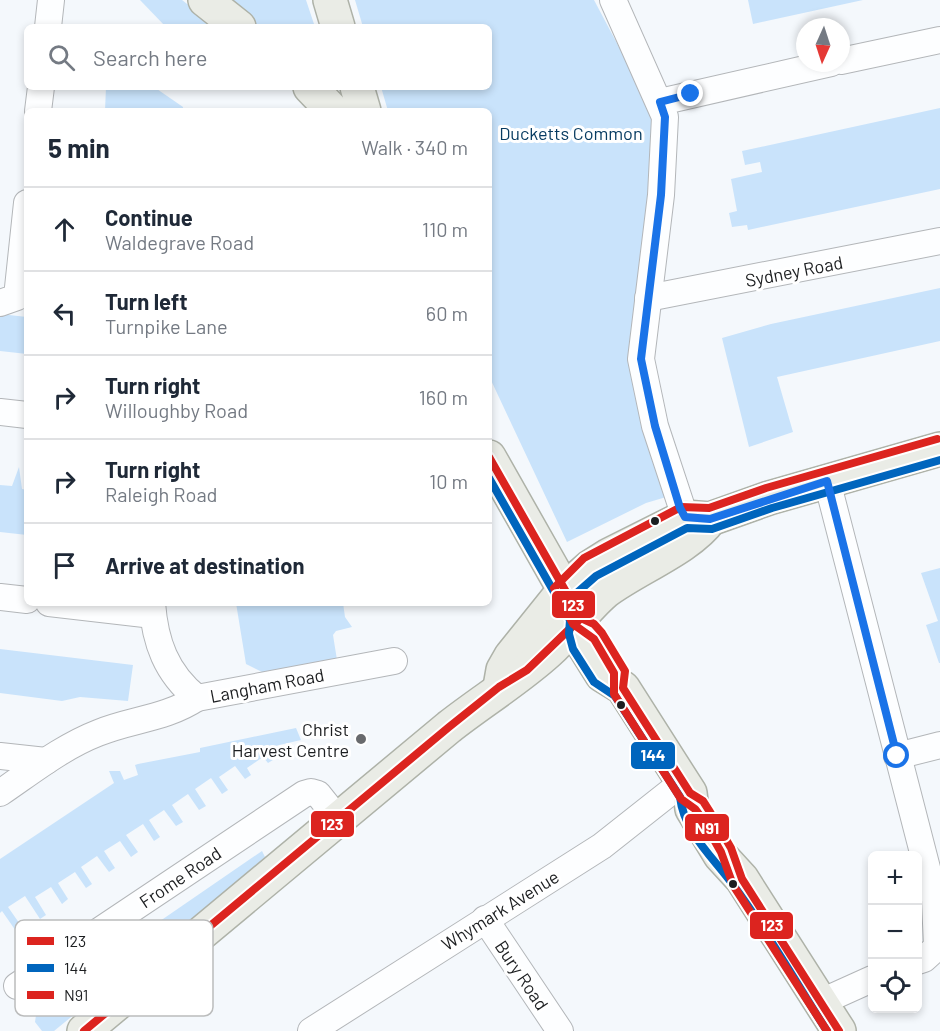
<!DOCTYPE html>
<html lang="en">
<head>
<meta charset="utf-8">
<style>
  body { margin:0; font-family:Barlow,sans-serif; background:#f6f6f7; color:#1f2937 }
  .controls { position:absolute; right:18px; bottom:18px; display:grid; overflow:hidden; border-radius:9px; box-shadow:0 3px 9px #0003 }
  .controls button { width:54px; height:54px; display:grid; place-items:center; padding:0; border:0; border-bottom:2px solid #e0e1e3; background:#fff; color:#1f2937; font:30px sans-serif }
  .compass { position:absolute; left:796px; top:18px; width:54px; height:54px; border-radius:50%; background:#fff; box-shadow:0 3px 9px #0003; rotate:183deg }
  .stop { position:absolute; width:18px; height:18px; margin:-14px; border:4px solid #1a73e8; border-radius:50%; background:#fff }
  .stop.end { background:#1a73e8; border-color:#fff; box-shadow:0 2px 6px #0008 }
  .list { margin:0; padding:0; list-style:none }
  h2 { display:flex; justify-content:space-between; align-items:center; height:78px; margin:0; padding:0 24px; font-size:26px }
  h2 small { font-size:20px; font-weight:400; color:#747a83 }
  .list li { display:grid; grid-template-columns:39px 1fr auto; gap:18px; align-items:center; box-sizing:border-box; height:84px; padding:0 24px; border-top:2px solid #e0e1e3 }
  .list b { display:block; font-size:22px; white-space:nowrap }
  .list p { margin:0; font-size:20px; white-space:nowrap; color:#747a83 }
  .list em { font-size:20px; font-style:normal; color:#747a83 }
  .icon { flex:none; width:33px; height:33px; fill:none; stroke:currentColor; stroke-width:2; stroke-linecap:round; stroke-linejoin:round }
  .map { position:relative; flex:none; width:940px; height:1031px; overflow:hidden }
  .search { position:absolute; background:#fff; box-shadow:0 3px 9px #0003; left:24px; top:24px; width:468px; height:66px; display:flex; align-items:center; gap:15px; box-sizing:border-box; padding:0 21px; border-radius:9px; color:#747a83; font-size:22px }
  .panel { position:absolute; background:#fff; box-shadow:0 3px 9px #0003; left:24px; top:108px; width:468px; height:498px; border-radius:9px }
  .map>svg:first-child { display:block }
  .green { fill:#c9e3fb }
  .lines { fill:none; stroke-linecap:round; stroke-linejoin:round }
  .minor-casing { stroke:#b3b6b9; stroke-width:28 }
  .major-casing { stroke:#aeb2a8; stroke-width:36 }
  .minor { stroke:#fdfeff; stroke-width:26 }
  .major { stroke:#eaece6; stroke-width:33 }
  .bus-1-casing { stroke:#fff; stroke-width:12 }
  .bus-2-casing { stroke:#fff; stroke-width:12 }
  .bus-3-casing { stroke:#fff; stroke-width:12 }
  .bus-1 { stroke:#dc241f; stroke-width:8 }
  .bus-2 { stroke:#0065bd; stroke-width:8 }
  .bus-3 { stroke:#dc241f; stroke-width:8 }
  .route { stroke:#1a73e8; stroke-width:8 }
  .bus-dot { fill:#1c1e20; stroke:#fff; stroke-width:2 }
  .poi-dot { fill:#686a6d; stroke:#fff; stroke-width:2 }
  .labels { text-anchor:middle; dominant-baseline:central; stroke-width:6; stroke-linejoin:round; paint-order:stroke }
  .park-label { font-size:18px; fill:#073b61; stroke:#fff }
  .street-label { font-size:18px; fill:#1c1e20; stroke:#fff }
  .poi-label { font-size:18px; fill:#1c1e20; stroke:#fff; text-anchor:end }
  .key { fill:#fff; stroke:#bbbcbc; stroke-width:1.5 }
  .key-label { font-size:16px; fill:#1c1e20 }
  .line-badge { stroke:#fff; stroke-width:2 }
  .badge-label { font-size:16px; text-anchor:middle; font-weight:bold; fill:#fff }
</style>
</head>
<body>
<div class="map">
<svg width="940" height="1031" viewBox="0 0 940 1031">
  <rect width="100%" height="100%" fill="#f4f8fc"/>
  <g class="green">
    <path d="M140,0H182L217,27H166Z"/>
    <path d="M227,0H306L315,27H259Z"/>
    <path d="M355,0H594L655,115L640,270L673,495L646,503L567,542L489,376V111H388L381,87H489V27H363Z"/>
    <path d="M748,0H863L753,24Z"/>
    <path d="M106,87H154L183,107V111H105Z"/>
    <path d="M940,108V189L748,230L747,225L732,227L729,213L737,211L731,179L762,172L760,162L745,165L742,151Z"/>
    <path d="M940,288V341L777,377L793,432L749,447L722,338L771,324Z"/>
    <path d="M0,314L27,317V354L0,351Z"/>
    <path d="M19,467L22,489L27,490V535L0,532V485L12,486Z"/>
    <path d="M940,568V663H939L926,625L938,621L921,573Z"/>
    <path d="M236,603H343L345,617L352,627L336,631L333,635L337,660L266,674L246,664Z"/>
    <path d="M0,649L133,665L128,701L80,697L62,701L0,693Z"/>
    <path d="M296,728L301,740L275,746L281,755L268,763L263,757L247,768L251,775L245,779L235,766L219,777L228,790L222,794L211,778L195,789L206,806L199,810L188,794L172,805L183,822L176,826L164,810L149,820L160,837L154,841L143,824L126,835L138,852L131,857L120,841L104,851L115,868L109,872L97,856L81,867L92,884L86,888L75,872L58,883L68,899L62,904L51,887L35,897L46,915L40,919L25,896L8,907L24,930L18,934L2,911L0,913V859L114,783L109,771H120L124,780L138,775L135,765L138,764L200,752V748Z"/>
    <path d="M262,851L265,857L250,871L54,1031H42L35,1022L38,1002L51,996Z"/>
  </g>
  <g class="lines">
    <defs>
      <g id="minor">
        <path d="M613,0L665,117L661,195L641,359L655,426L685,517"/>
        <path d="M48,27L51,0"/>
        <path d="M841,61L940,40"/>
        <path d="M660,102L831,63"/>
        <path d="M38,111L41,87"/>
        <path d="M648,298L940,241"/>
        <path d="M0,303L17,297L27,203"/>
        <path d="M0,412L27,415"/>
        <path d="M827,481L935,899L937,947L924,959L918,961"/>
        <path d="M0,597L27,600"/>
        <path d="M49,603L153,615"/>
        <path d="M152,603C155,642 166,673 197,698L394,661"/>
        <path d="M0,756L46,761"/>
        <path d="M897,756L940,745"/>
        <path d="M0,793C31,772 62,747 98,733C132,719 165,719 197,698"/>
        <path d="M485,919L560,1031"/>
        <path d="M17,986L304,794L311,792L318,794L338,819"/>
        <path d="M821,1002L872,979"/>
        <path d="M311,1031L602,846L683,782"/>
      </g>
      <g id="major">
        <path d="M205,0L239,27"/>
        <path d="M330,0L338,27"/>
        <path d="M310,87L333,111"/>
        <path d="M357,87L364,111"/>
        <path d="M489,457L574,607"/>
        <path d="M581,618L579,633L582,643L602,675L623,688L690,793L692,809L720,855L742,879L839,1031"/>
        <path d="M500,687L503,670L511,656L564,590L590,567L609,555L685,517L710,519L769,498L940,449"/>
        <path d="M84,1031L449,727C482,701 517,680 548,652C568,634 584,610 605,592C635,569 690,548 710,519"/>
      </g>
    </defs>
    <use href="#minor" class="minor-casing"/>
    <use href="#major" class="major-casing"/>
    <use href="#minor" class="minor"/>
    <use href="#major" class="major"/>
    <defs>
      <g id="bus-1">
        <path d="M489,457L581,618L594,624L602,633L625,671L623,688L690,793L703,801L710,812L731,848L742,879L839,1031"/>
        <path d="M84,1031L449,727L499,687L527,670L581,618"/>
      </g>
      <g id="bus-2">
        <path d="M489,478L570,620L569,634L573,649L594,682L615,696L680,797C684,833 714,858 734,886C768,932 796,983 827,1031"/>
        <path d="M571,598L596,576L687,528L712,529L772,508L940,460"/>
      </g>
      <path id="bus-3" d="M827,1031L733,885L721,852L701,817L695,809L681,799L614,694V673L594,639L573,624L554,588L584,558L681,507L709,508L766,488L937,439"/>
    </defs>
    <use href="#bus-1" class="bus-1-casing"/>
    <use href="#bus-2" class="bus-2-casing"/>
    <use href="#bus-3" class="bus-3-casing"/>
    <use href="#bus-1" class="bus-1"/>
    <use href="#bus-2" class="bus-2"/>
    <use href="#bus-3" class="bus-3"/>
  </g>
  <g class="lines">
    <path class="route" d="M691,94L660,102L665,117L661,195L641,359L655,426L680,508L685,517L710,519L827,481L897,756"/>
  </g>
  <g class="bus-dot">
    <circle cx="655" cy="521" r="5"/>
    <circle cx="621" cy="705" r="5"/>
    <circle cx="733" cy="884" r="5"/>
  </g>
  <circle class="poi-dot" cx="361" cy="739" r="6"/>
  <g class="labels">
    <g class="park-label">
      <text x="571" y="133">Ducketts Common</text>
    </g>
    <g class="street-label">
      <text transform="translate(794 271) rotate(-11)">Sydney Road</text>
      <text transform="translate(267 685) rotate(-11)">Langham Road</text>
      <text transform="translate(180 877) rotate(-34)">Frome Road</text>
      <text transform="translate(500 910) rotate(-32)">Whymark Avenue</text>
      <text transform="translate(522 975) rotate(56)">Bury Road</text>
    </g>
    <g class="poi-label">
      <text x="349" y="729">Christ<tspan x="349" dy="21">Harvest Centre</tspan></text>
    </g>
  </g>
  <rect x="15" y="920" width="198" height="96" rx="9" class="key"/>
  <rect x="27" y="937" width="27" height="8" fill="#dc241f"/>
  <rect x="27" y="964" width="27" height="8" fill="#0065bd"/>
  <rect x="27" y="991" width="27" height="8" fill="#dc241f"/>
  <g class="key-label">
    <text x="64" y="947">123</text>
    <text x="64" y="974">144</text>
    <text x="64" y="1001">N91</text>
  </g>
  <g class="line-badge">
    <rect x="551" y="590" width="45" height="29" rx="6" fill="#dc241f"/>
    <rect x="630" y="741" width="46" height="29" rx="6" fill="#0065bd"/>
    <rect x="310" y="810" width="45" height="28" rx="6" fill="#dc241f"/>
    <rect x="684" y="813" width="46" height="29" rx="6" fill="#dc241f"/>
    <rect x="749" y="911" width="45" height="29" rx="6" fill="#dc241f"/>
  </g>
  <g class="badge-label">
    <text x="573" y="611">123</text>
    <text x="653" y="761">144</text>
    <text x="332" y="830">123</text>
    <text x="707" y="834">N91</text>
    <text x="772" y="931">123</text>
  </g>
</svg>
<div class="controls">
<button>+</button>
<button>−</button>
<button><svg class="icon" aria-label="locate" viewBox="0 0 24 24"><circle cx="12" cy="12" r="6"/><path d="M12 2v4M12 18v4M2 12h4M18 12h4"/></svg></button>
</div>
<svg class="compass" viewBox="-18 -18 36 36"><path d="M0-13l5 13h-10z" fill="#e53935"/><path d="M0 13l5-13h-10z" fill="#747a83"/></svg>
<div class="stop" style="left:897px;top:756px"></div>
<div class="stop end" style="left:691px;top:94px"></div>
<div class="search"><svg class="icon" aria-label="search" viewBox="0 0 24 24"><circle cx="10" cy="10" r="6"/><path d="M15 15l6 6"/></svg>Search here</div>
<section class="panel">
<h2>5 min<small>Walk · 340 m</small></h2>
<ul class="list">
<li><svg class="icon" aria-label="ahead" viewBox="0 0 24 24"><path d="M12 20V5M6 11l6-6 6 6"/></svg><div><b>Continue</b><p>Waldegrave Road</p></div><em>110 m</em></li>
<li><svg class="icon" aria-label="left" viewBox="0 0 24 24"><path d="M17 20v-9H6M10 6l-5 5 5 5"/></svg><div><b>Turn left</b><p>Turnpike Lane</p></div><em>60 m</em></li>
<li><svg class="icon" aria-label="right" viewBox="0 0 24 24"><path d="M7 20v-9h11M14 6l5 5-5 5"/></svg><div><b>Turn right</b><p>Willoughby Road</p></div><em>160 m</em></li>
<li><svg class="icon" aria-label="right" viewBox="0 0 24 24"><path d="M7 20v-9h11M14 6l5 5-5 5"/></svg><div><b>Turn right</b><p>Raleigh Road</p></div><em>10 m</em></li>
<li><svg class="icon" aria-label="arrive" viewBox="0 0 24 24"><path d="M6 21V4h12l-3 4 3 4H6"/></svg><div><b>Arrive at destination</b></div></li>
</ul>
</section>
</div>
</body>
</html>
